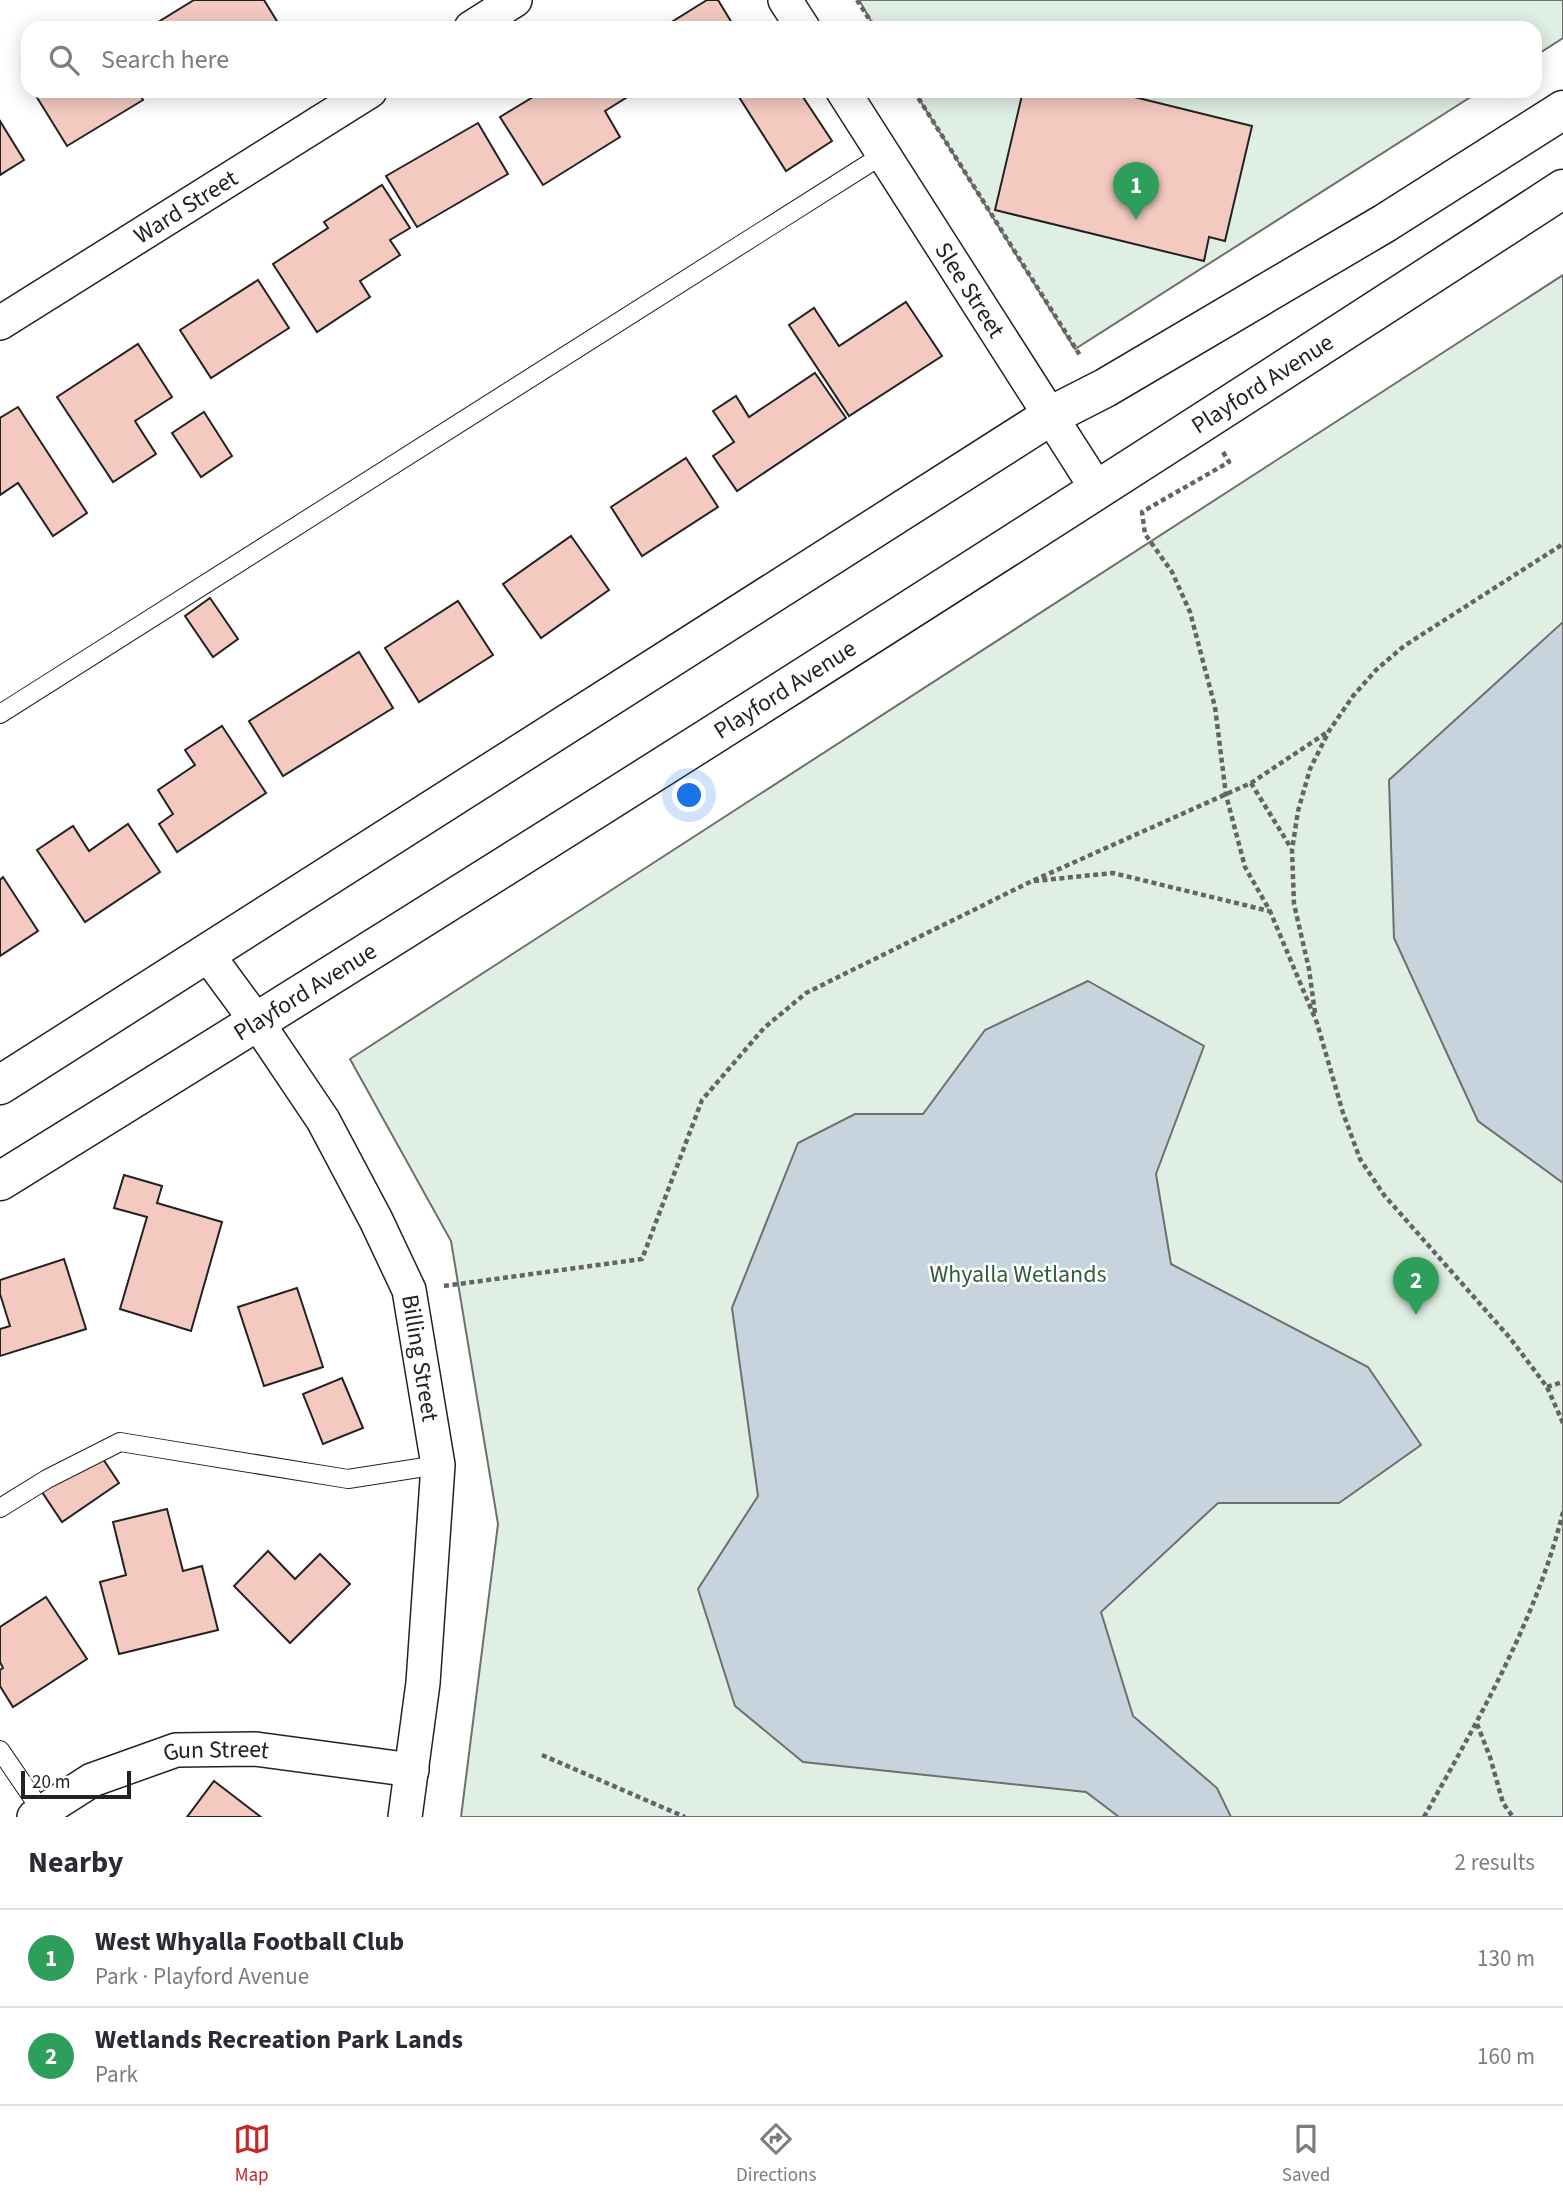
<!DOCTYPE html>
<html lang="en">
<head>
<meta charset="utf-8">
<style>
  body { margin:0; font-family:"Source Sans 3",sans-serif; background:#f7f7f7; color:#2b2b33 }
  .scale { position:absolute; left:21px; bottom:18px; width:110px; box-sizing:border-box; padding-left:7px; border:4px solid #222; border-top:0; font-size:19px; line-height:24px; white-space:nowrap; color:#222; -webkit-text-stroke:5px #fff; paint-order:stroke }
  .you { position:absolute; left:690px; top:796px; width:24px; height:24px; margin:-18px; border:5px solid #fff; border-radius:50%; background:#1a73e8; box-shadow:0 0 0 10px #1a73e833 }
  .badge { display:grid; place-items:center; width:46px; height:46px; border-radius:50%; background:#c62828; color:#fff; font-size:23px; font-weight:700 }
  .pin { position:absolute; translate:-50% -58px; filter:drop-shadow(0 2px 4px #0008) }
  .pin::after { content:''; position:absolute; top:37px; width:24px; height:21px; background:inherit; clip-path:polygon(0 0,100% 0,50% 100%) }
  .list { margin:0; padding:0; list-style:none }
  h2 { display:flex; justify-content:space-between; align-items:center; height:91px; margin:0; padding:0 28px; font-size:30px }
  h2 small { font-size:23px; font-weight:400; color:#7c7c81 }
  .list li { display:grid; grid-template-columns:46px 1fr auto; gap:21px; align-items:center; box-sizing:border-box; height:98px; padding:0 28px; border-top:2px solid #e1e1e2 }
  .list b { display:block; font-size:26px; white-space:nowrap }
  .list p { margin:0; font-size:23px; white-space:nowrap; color:#7c7c81 }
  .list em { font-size:23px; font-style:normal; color:#7c7c81 }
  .icon { flex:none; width:38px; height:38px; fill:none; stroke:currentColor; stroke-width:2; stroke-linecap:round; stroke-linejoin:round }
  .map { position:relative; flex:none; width:1563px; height:1817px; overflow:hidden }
  .search { position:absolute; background:#fff; box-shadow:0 4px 18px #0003; left:21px; right:21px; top:21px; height:77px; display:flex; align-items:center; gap:18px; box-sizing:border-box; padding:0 24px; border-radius:21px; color:#7c7c81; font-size:26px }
  .sheet { height:287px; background:#fff }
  nav { display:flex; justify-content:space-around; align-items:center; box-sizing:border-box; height:98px; border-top:2px solid #e1e1e2; background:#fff; font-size:19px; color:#7c7c81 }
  nav a { display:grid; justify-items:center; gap:4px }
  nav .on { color:#c62828 }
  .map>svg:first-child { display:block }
  .green { fill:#e0efe3; stroke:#6f6f6f; stroke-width:2 }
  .water { fill:#c7d3dd; stroke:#6f6f6f; stroke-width:2 }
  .building { fill:#f3c9c0; stroke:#222; stroke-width:2 }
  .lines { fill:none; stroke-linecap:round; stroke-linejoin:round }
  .lane-casing { stroke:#222; stroke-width:20 }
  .street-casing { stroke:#222; stroke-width:36 }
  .highway-casing { stroke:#222; stroke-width:41 }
  .path { stroke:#646464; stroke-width:4.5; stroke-dasharray:5 3.5; stroke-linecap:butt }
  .lane { stroke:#fff; stroke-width:18 }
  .street { stroke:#fff; stroke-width:33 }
  .highway { stroke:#fff; stroke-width:38 }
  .labels { text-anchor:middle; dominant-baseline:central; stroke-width:5; stroke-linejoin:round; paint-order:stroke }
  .street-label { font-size:24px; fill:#222; stroke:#fff }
  .park-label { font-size:24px; fill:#2f5e38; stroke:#fff }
</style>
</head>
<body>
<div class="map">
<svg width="1563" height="1817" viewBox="0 0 1563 1817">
  <rect width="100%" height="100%" fill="#fff"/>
  <g class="green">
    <path d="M859,0H1563V38L1535,56V28H875Z"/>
    <path d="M914,91H1480L1075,349Z"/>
    <path d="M1563,275V1817H461L498,1524L451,1241L350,1059Z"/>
  </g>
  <g class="water">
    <path d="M1563,622V1183L1478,1121L1394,938L1389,780Z"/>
    <path d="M1088,981L1204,1046L1156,1174L1171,1264L1368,1367L1421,1445L1339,1503H1218L1101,1612L1133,1716L1217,1788L1231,1817H1119L1086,1792L803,1762L735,1706L698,1589L758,1496L732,1308L798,1143L855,1114H923L985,1030Z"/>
  </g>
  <g class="building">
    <path d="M194,0H264L278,23L269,28H158L155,24Z"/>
    <path d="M707,0H718L735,28H662Z"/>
    <path d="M33,91H138L143,100L67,146Z"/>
    <path d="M543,91H637L605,111L620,137L543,185L500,117Z"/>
    <path d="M748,91H799L832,141L786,171L739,97Z"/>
    <path d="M1023,91H1110L1252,126L1225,241L1209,237L1204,261L995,210Z"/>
    <path d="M0,121L24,160L0,175Z"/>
    <path d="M478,123L508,174L417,227L386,176Z"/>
    <path d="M382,185L410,228L390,240L400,255L360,281L370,297L317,332L273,264L328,228L324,222Z"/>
    <path d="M258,280L289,328L211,378L180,330Z"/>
    <path d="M906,302L942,356L849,416L789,325L814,308L839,346Z"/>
    <path d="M138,344L172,397L135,421L156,454L113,482L57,397Z"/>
    <path d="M815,373L846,418L737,491L713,456L734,442L713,411L736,396L749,417Z"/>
    <path d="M18,407L87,513L53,536L18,483L0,495V418Z"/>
    <path d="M204,412L232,456L201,477L172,433Z"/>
    <path d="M686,458L718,507L642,556L611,507Z"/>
    <path d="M571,536L609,590L541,638L503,584Z"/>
    <path d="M210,598L238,639L213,657L185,616Z"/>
    <path d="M458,601L493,655L419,702L385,648Z"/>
    <path d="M359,652L393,708L283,776L249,721Z"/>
    <path d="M222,726L266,793L177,852L159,824L173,814L158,790L195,765L185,750Z"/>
    <path d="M128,824L160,872L85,922L37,850L73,826L89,851Z"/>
    <path d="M3,877L38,931L0,956V880Z"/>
    <path d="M124,1175L162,1186L157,1203L222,1222L191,1331L120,1309L147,1217L114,1208Z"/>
    <path d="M64,1259L86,1329L0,1356V1329L10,1326L0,1294V1280Z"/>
    <path d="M297,1288L323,1367L264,1386L238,1307Z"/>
    <path d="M342,1378L363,1428L323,1444L303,1394Z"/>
    <path d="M99,1453L119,1483L62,1522L42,1492Z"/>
    <path d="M167,1509L183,1571L202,1566L218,1630L119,1654L100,1582L126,1575L113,1522Z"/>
    <path d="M268,1551L295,1579L320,1554L350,1584L290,1643L234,1586Z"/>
    <path d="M46,1597L87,1659L13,1707L0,1686V1670L3,1668L0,1662V1627Z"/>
    <path d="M214,1781L261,1817H187Z"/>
  </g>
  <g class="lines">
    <defs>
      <g id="lane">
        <path d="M0,714L884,154"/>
        <path d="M0,1508L47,1479L120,1442L348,1479L438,1465"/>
        <path d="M0,1750L45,1816"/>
      </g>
      <g id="street">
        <path d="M785,0L803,28"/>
        <path d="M471,28L515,0"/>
        <path id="s1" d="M843,91L1097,489"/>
        <path id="s2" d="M0,323L370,91"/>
        <path id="s3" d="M207,954L257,1022L323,1120L376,1220L409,1290L438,1465L423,1683L405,1817"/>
        <path id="s4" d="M34,1817L92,1780L176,1750L256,1749L412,1770"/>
      </g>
      <g id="highway">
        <path d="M0,1085L1052,415L1105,388L1385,223L1563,110"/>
        <path id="s5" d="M0,1181C525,857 1046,525 1563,189"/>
      </g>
    </defs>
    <use href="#lane" class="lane-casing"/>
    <use href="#street" class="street-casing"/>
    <use href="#highway" class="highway-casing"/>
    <g class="path">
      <path d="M857,0L875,28"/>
      <path d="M914,91L1081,357"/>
      <path d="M1223,452L1229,462L1142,512L1145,534L1172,572L1190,612L1215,707L1226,795L1245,867L1270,911L1317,1023L1343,1113L1360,1159L1384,1195L1510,1338L1547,1387L1563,1423"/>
      <path d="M1251,783L1291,848"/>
      <path d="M1034,881L1113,873L1269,911"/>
      <path d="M1315,1013L1309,969L1294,904L1292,850L1298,811L1310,769L1329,731L1353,696L1376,670L1404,646L1563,544"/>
      <path d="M444,1286L642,1259L702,1100L764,1028L806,993L1030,882L1251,783L1329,731"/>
      <path d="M1547,1387L1563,1382"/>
      <path d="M1477,1724L1490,1757L1503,1803L1513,1817"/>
      <path d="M542,1755L685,1817"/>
      <path d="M1424,1817C1478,1720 1536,1621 1563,1512"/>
    </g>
    <use href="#lane" class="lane"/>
    <use href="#street" class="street"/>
    <use href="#highway" class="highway"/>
  </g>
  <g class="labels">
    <g class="street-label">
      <text stroke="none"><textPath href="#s2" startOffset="219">Ward Street</textPath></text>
      <text stroke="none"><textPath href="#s1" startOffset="236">Slee Street</textPath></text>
      <text stroke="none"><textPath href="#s5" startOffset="1493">Playford Avenue</textPath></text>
      <text stroke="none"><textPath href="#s5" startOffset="926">Playford Avenue</textPath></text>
      <text stroke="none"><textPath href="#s5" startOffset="359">Playford Avenue</textPath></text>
      <text stroke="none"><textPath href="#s3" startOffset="462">Billing Street</textPath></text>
      <text stroke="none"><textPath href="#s4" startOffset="198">Gun Street</textPath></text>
    </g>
    <g class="park-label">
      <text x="1018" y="1274">Whyalla Wetlands</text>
    </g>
  </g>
</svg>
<div class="scale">20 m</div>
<div class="you"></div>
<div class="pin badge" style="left:1136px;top:220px;background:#2e9e5b">1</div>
<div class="pin badge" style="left:1416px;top:1315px;background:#2e9e5b">2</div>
<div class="search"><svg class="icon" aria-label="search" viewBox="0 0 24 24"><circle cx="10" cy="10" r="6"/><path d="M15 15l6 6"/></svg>Search here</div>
</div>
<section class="sheet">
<h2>Nearby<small>2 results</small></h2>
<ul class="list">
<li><span class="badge" style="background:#2e9e5b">1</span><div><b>West Whyalla Football Club</b><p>Park · Playford Avenue</p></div><em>130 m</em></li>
<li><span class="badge" style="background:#2e9e5b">2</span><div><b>Wetlands Recreation Park Lands</b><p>Park</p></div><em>160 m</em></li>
</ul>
</section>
<nav>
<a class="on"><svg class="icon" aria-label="map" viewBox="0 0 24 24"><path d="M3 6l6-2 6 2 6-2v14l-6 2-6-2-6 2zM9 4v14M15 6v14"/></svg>Map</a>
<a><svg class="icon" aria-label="directions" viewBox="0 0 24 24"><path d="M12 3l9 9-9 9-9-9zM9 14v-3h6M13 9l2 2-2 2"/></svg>Directions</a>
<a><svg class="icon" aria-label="saved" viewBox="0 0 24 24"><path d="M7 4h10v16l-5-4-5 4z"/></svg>Saved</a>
</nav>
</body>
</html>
